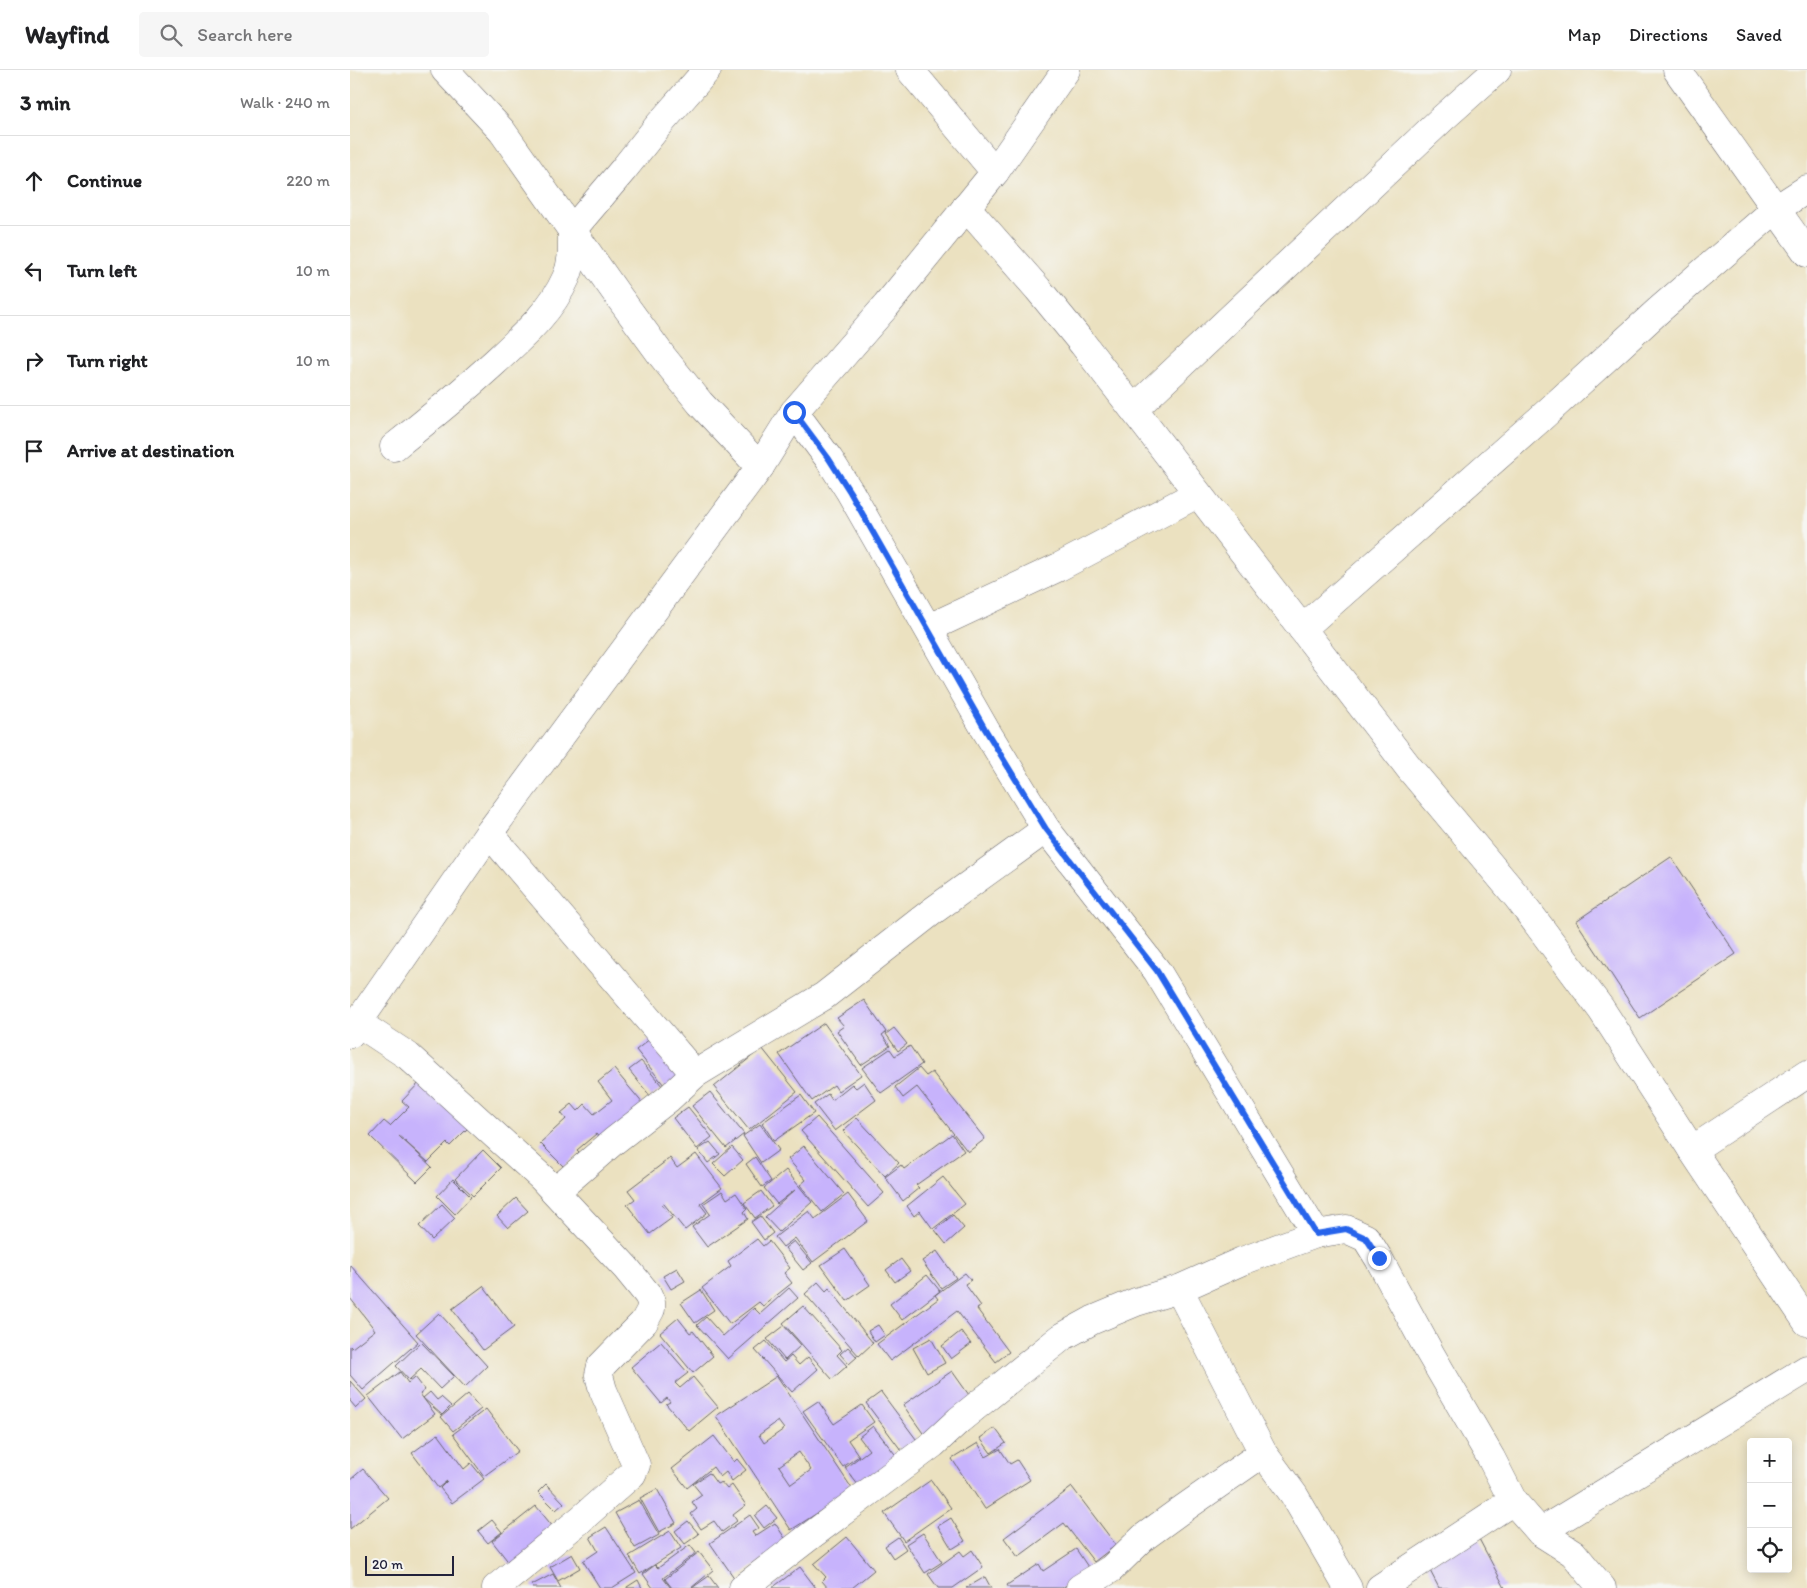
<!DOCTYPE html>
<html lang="en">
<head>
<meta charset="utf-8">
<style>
  body { margin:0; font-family:Itim,sans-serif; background:#f6f6f6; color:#202124 }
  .controls { position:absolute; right:15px; bottom:15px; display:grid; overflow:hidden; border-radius:5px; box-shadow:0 2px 12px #0003 }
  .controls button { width:45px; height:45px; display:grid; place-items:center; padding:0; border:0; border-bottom:1px solid #e0e0e0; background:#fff; color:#202124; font:25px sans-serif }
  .scale { position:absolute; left:15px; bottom:12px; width:89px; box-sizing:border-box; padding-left:5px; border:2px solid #22223b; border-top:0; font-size:14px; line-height:18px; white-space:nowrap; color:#22223b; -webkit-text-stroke:4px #f6f6f2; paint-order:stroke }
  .stop { position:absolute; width:15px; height:15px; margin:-11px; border:4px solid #2563eb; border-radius:50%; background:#fff }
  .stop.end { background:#2563eb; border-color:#fff; box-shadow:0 1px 5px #0008 }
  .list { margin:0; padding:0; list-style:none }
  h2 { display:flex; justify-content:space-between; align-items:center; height:65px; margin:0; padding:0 20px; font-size:21px }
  h2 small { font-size:16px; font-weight:400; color:#757577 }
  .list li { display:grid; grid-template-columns:32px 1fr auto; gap:15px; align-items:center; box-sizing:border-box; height:90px; padding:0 20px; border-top:1px solid #e0e0e0 }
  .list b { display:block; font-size:19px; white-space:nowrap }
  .list em { font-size:16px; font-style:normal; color:#757577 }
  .icon { flex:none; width:28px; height:28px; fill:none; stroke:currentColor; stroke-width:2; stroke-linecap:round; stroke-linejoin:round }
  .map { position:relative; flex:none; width:1457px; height:1518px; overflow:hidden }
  header { display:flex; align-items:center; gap:30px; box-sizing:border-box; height:70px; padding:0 25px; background:#fff; border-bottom:1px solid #e0e0e0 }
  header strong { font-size:24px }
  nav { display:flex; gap:28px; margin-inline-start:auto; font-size:18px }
  .search { width:350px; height:45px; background:#f6f6f6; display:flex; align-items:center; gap:12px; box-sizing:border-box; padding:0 18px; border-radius:5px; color:#757577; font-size:19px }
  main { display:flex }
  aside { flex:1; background:#fff }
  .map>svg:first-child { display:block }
  .building { fill:#c7b3fc; fill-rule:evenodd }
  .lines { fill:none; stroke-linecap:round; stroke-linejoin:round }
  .street-casing { stroke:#68656a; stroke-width:29 }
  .secondary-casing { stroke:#68656a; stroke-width:29 }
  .street { stroke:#fff; stroke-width:28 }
  .secondary { stroke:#fff; stroke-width:28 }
  .route { stroke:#2563eb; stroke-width:6 }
</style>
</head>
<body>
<header>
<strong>Wayfind</strong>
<div class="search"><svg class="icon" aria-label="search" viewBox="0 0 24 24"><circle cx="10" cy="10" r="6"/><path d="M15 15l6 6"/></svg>Search here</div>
<nav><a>Map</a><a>Directions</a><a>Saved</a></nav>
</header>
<main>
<aside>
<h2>3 min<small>Walk · 240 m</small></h2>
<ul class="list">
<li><svg class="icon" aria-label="ahead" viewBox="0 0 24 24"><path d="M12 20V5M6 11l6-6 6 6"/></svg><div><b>Continue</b></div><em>220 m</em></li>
<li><svg class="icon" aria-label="left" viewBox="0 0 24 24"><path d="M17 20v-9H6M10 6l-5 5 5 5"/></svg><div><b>Turn left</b></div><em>10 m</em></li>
<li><svg class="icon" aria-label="right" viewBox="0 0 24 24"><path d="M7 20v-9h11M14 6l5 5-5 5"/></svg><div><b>Turn right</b></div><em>10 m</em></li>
<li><svg class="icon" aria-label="arrive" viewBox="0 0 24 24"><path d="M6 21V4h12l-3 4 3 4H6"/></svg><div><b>Arrive at destination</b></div></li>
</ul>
</aside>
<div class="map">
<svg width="1457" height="1518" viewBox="0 0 1457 1518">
  <rect width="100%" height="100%" fill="#f6f6f2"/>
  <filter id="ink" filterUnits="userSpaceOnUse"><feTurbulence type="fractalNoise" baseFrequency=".02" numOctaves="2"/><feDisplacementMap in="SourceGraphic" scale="10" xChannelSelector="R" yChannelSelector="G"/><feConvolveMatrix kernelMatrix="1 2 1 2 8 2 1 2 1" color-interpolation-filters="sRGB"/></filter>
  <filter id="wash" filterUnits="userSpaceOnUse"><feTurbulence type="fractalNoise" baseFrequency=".0096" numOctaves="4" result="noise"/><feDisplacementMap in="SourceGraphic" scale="20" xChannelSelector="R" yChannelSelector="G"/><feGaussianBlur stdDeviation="1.12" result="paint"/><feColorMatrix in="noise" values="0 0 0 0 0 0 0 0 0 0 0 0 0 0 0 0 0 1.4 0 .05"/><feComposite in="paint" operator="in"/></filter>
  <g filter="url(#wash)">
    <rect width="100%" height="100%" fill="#ebe1c0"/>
    <g id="blocks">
      <g class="building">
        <path d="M1321,787L1386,884L1290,948L1226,851Z"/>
        <path d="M514,930L536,962L532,965L540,976L511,995L487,961L494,956L487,948Z"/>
        <path d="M474,953L511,1005L488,1021L484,1015L462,1031L429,984Z"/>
        <path d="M544,958L557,974L548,981L536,964Z"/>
        <path d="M301,968L333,1008L318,1020L286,980Z"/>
        <path d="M560,976L572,994L531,1023L512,998L540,979L545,986Z"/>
        <path d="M412,978L447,1022L399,1060L364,1017Z"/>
        <path d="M291,991L313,1017L301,1027L279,1000Z"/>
        <path d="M569,998L576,1006L582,1002L635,1069L618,1082L567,1017L553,1028L545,1017Z"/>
        <path d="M264,999L294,1035L251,1070L246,1064L227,1080L229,1082L214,1097L190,1073L216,1049L211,1043L222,1034L228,1041L235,1034L244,1044L262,1030L248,1012Z"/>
        <path d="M71,1011L119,1057L100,1076L97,1073L78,1092L49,1066L82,1097L67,1112L20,1066L34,1051L40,1056L59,1037L52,1031Z"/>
        <path d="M514,1012L526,1030L485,1061L464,1034L478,1024L482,1030L502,1014L506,1018Z"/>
        <path d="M360,1022L394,1064L376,1078L342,1036Z"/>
        <path d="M451,1025L464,1043L424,1071L412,1053Z"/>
        <path d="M338,1037L362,1067L347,1079L323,1048Z"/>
        <path d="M467,1047L534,1123L518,1137L451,1061Z"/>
        <path d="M507,1048L549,1093L535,1106L493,1061Z"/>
        <path d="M410,1054L429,1080L411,1093L393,1066Z"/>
        <path d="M602,1064L614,1081L566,1115L569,1118L553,1131L535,1107L551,1095L554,1099Z"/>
        <path d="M360,1072L370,1084L358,1093L348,1080Z"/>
        <path d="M454,1076L494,1124L472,1142L450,1115L456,1110L438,1089Z"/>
        <path d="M382,1077L393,1090L375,1106L363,1094Z"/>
        <path d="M133,1080L151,1098L123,1126L105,1109Z"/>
        <path d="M346,1084L372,1118L350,1134L357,1143L335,1160L314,1134L312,1135L322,1148L300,1164L277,1135L285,1129L278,1120L320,1088L327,1098Z"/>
        <path d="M405,1087L421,1111L412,1117L396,1094Z"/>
        <path d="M436,1100L462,1132L429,1162L415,1147L445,1120L427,1134L414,1118Z"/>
        <path d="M593,1107L615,1134L583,1159L570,1141L564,1146L557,1136Z"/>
        <path d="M103,1109L121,1127L105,1144L87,1126Z"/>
        <path d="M372,1121L377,1129L386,1123L397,1139L394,1142L398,1149L357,1177L342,1157L360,1144L353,1134Z"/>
        <path d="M411,1121L422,1136L405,1148L394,1133Z"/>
        <path d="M498,1124L518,1151L463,1192L445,1168L433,1177L425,1167L459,1141L465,1149Z"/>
        <path d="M166,1128L178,1141L158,1158L147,1146Z"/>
        <path d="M92,1134L105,1148L82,1170L69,1156Z"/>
        <path d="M603,1145L614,1158L596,1174L585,1160Z"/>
        <path d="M410,1146L423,1163L414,1170L401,1152Z"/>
        <path d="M407,1169L413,1176L419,1171L440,1198L434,1203L442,1213L413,1236L409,1232L380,1254L352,1218L381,1196L378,1191Z"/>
        <path d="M444,1171L462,1193L453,1200L435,1178Z"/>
        <path d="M495,1179L520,1215L497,1231L471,1195Z"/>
        <path d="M587,1181L606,1208L591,1218L572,1191Z"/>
        <path d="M551,1189L560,1201L545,1212L536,1200Z"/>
        <path d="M0,1195L68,1272L13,1320L0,1305V1276L2,1278L25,1260L0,1228Z"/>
        <path d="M327,1198L335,1211L321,1219L313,1206Z"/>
        <path d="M615,1203L621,1210L615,1214L631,1236L627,1239L659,1282L646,1292L607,1241L540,1291L527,1274L588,1229L585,1225Z"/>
        <path d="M577,1205L590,1221L552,1250L540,1234Z"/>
        <path d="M468,1212L476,1221L479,1218L523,1273L509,1286L455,1224Z"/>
        <path d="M133,1216L164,1257L133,1280L102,1239Z"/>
        <path d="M439,1218L448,1228L378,1289L347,1255L356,1247L373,1266L404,1238L410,1244Z"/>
        <path d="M351,1220L364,1240L345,1253L331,1233Z"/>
        <path d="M453,1236L492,1280L487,1285L497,1296L482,1309L433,1253Z"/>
        <path d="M89,1243L137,1296L115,1317L66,1264Z"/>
        <path d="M328,1248L340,1263L343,1261L363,1286L343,1303L310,1263Z"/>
        <path d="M528,1255L535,1265L525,1272L518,1261Z"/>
        <path d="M434,1256L451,1275L435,1290L417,1269Z"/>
        <path d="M611,1261L621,1274L601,1289L592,1276Z"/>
        <path d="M581,1268L595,1293L577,1303L563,1278Z"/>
        <path d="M416,1271L434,1292L441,1286L449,1295L458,1287L468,1299L442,1322L405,1280Z"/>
        <path d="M71,1272L104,1306L90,1319L71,1299L59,1310L46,1296Z"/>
        <path d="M311,1272L338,1303L325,1313L330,1318L343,1307L368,1337L339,1361L316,1334L320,1332L317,1328L311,1333L281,1297Z"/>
        <path d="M498,1277L507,1287L499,1294L490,1284Z"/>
        <path d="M602,1301L624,1332L575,1366L553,1335Z"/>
        <path d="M50,1302L58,1313L65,1307L75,1320L70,1324L85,1344L52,1369L18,1326Z"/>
        <path d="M427,1306L503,1420L441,1460L366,1346ZM428,1351L434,1359L414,1373L409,1365ZM449,1382L461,1400L441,1414L429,1396Z"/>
        <path d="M0,1311L16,1329L6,1338L0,1331Z"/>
        <path d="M80,1322L87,1330L91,1327L101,1336L92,1345L73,1328Z"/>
        <path d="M531,1322L569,1373L554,1384L516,1333Z"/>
        <path d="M118,1324L131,1339L103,1361L91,1347Z"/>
        <path d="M468,1331L484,1354L512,1335L524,1352L498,1370L509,1386L493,1397L453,1341Z"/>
        <path d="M136,1339L168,1381L134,1406L103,1364Z"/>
        <path d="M523,1356L552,1393L512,1420L495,1398L519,1380L509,1367Z"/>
        <path d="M645,1358L656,1373L641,1383L630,1368Z"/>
        <path d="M88,1364L114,1399L121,1393L134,1409L102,1433L90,1418L97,1411L88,1418L62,1383Z"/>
        <path d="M364,1366L384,1392L387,1389L396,1400L382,1411L376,1402L370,1407L363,1397L337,1418L322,1399Z"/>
        <path d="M628,1373L636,1387L650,1379L660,1394L667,1390L680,1410L635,1439L602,1389Z"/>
        <path d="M13,1399L38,1428L0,1459V1410Z"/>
        <path d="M359,1403L367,1414L371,1412L377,1419L382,1415L396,1435L383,1445L387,1451L372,1462L364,1451L351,1459L341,1444L347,1439L342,1432L352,1425L343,1414Z"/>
        <path d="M581,1410L601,1438L554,1471L534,1443Z"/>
        <path d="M196,1414L214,1433L206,1440L188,1422Z"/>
        <path d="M722,1417L766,1475L744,1492L714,1453L668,1487L654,1468Z"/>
        <path d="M307,1419L326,1453L309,1462L290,1428Z"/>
        <path d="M289,1430L309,1465L285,1478L265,1443Z"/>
        <path d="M186,1436L208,1463L164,1499L142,1471Z"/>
        <path d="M417,1436L427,1448L414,1458L405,1446Z"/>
        <path d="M400,1445L409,1458L402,1462L405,1466L425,1453L438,1473L385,1509L360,1473Z"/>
        <path d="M601,1448L615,1471L602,1479L588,1456Z"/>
        <path d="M142,1450L152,1462L138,1473L128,1461Z"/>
        <path d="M338,1451L349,1464L335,1474L325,1461Z"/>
        <path d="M256,1457L286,1503L262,1518H250L233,1491L248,1481L240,1467Z"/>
        <path d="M320,1461L331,1478L290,1504L279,1486Z"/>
        <path d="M573,1463L592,1492L575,1503L556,1474Z"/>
        <path d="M497,1467L524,1500L502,1518H478L472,1511L476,1507L464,1494Z"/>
        <path d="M548,1467L556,1479L543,1488L535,1476Z"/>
        <path d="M1128,1467L1155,1518H1089L1077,1495Z"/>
        <path d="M340,1475L346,1483L313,1508L321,1518H303L293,1504L305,1495L308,1498Z"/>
        <path d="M726,1479L740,1500L712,1518H659L657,1515L689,1494L693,1501Z"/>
        <path d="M622,1480L633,1497L603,1518H588L578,1504L610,1481L614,1486Z"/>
        <path d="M349,1482L363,1500L341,1518H322L315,1509Z"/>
        <path d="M222,1484L230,1498L208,1511L200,1497Z"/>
        <path d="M450,1497L466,1518H422Z"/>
        <path d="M203,1504L211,1518H183L182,1515Z"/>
        <path d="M359,1506L368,1518H342Z"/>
        <path d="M635,1507L641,1518H616Z"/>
        <path d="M288,1510L292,1518H277V1517Z"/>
      </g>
    </g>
  </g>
  <g filter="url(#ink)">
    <use href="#blocks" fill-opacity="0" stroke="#68656a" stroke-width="1"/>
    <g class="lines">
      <defs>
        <g id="street">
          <path d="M95,0L152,61L266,223L312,286L350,333L410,397"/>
          <path d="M560,0L645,102"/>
          <path d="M1327,0L1457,183"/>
          <path d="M616,137L688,219L733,274L1060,699L1168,828L1251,939L1342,1080L1457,1252"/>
          <path d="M784,339L1093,48L1147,0"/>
          <path d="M444,342L479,389L500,422L635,659L696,759L807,901L966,1164"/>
          <path d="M44,377C78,350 112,322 145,292C172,267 201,242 216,208C223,193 222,177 222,160L273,100L308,56L357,0"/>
          <path d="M579,558L709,497L847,424"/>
          <path d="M952,559L1190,349L1309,240L1426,139L1457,119"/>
          <path d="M139,763L345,1004"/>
          <path d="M8,953L58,986L192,1108L276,1198L298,1225L301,1232V1239L294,1252L251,1296L249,1305L253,1320L286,1395L282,1404L230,1450L146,1518"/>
          <path d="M1342,1080L1457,1004"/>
          <path d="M206,1121L264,1071L318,1029L345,1004L474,926L584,840L696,759"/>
          <path d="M829,1219L913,1383L944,1425L998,1518"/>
          <path d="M1190,1462L1457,1299"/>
          <path d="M393,1518L459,1467L583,1374L609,1350L712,1267L743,1250L786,1232L829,1219L892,1191L966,1164L996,1159L1016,1168L1029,1189L1080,1283L1141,1388L1163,1431L1190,1462L1223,1483L1252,1518"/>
          <path d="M730,1518L761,1499L794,1467L827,1443L913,1383"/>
          <path d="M1030,1518L1163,1431"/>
        </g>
        <path id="secondary" d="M0,964L139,763L410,397L444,342L536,236L645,102L716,0"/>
      </defs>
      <use href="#street" class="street-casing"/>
      <use href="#secondary" class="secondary-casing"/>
      <use href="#street" class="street"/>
      <use href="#secondary" class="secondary"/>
    </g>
  </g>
  <g class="lines" filter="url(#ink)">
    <path class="route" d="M444,342L479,389L500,422L635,659L696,759L807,901L966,1164L996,1159L1016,1168L1029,1188"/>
  </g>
</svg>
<div class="controls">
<button>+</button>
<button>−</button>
<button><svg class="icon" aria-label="locate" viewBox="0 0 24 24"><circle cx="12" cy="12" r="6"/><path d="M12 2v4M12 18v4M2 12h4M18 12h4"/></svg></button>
</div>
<div class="scale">20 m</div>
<div class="stop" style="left:444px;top:342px"></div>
<div class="stop end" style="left:1029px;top:1188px"></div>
</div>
</main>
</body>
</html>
